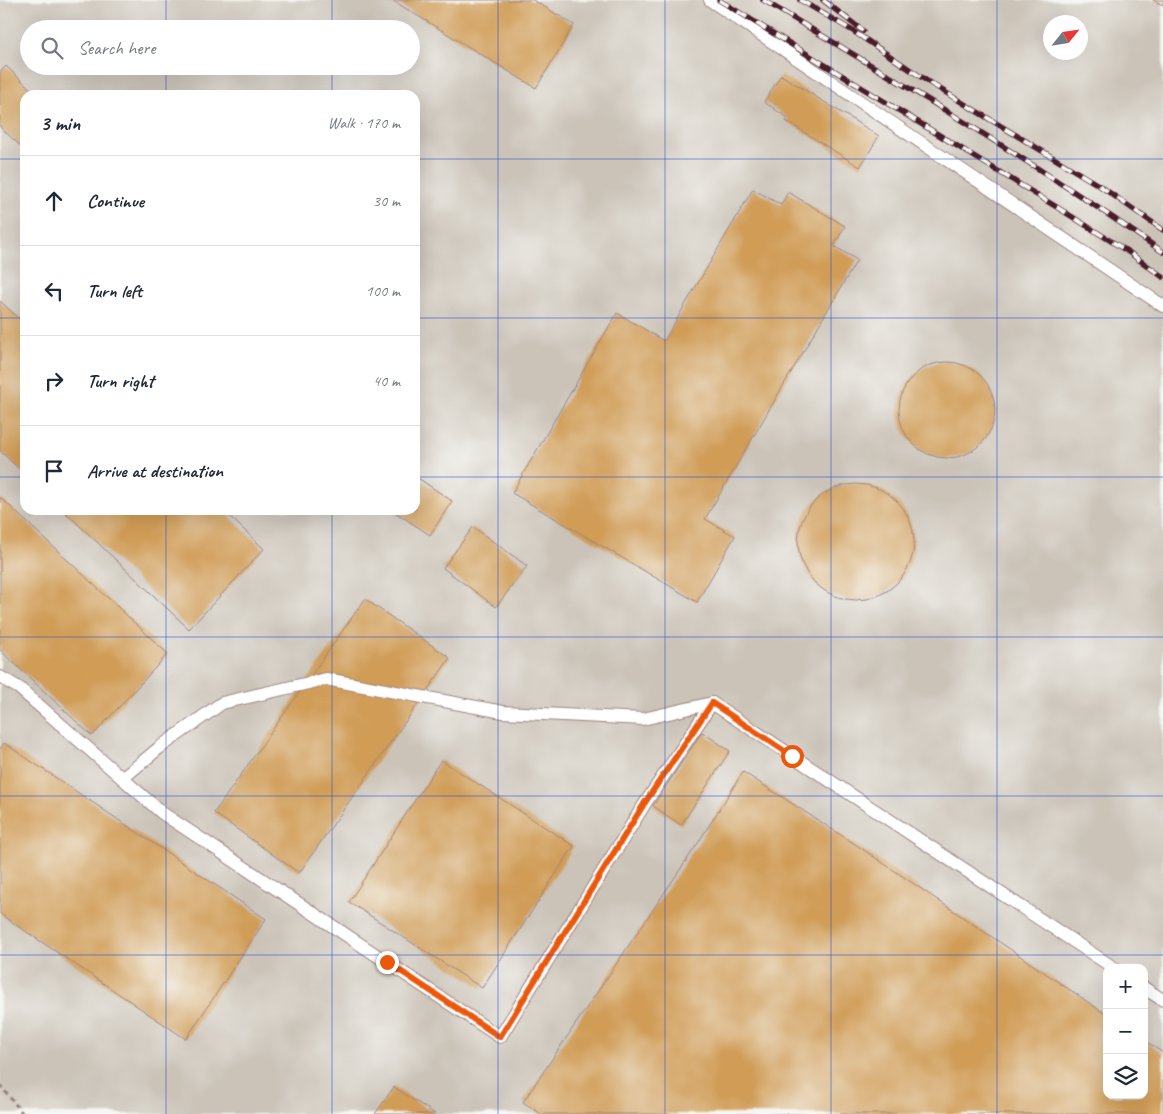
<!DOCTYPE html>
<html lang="en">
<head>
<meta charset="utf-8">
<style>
  body { margin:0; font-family:Caveat,sans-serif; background:#f2f2f3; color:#1f2937 }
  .controls { position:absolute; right:15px; bottom:15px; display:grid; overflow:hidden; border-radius:10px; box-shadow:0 5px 20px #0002 }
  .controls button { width:45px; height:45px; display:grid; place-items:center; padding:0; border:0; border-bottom:1px solid #e0e1e3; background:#fff; color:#1f2937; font:25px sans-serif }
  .compass { position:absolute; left:1043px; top:15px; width:45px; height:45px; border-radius:50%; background:#fff; box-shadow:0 5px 20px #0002; rotate:60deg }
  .stop { position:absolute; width:15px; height:15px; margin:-11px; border:4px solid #ea580c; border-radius:50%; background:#fff }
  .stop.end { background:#ea580c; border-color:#fff; box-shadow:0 1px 5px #0008 }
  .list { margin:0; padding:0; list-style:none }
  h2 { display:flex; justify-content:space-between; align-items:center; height:65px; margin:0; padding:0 20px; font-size:21px }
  h2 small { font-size:16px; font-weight:400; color:#747a83 }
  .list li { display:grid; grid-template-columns:32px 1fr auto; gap:15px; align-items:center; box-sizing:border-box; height:90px; padding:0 20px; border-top:1px solid #e0e1e3 }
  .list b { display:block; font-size:19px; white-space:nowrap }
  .list em { font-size:16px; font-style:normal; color:#747a83 }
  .icon { flex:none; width:28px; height:28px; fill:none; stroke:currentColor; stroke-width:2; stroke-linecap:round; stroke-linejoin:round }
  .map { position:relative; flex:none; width:1163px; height:1114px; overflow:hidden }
  .search { position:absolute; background:#fff; box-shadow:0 5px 20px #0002; left:20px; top:20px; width:400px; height:55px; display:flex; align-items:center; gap:12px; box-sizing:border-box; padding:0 18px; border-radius:28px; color:#747a83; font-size:19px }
  .panel { position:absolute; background:#fff; box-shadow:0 5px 20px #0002; left:20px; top:90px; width:400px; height:425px; border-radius:15px }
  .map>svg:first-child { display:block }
  .industrial { fill:#cbc3b8; fill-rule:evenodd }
  .building { fill:#d09c57 }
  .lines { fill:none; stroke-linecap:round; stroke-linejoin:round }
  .lane-casing { stroke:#9c8480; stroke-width:14 }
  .path { stroke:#9c8480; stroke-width:3; stroke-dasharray:4 4; stroke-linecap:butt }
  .lane { stroke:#fff; stroke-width:12 }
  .rail-casing { stroke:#4a1f2b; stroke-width:5.5 }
  .rail { stroke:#f6f6f2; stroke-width:4; stroke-dasharray:11; stroke-linecap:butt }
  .route { stroke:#ea580c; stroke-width:6 }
  .grid { fill:none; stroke:#1d4ed8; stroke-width:1; stroke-opacity:0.55 }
</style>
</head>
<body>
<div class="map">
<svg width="1163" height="1114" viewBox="0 0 1163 1114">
  <rect width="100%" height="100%" fill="#f6f6f2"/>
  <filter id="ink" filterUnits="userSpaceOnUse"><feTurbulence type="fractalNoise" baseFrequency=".02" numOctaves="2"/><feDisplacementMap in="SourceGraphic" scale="10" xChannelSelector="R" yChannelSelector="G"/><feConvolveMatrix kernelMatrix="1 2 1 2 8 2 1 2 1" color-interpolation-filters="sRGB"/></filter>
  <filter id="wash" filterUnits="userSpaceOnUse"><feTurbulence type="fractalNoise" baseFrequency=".0096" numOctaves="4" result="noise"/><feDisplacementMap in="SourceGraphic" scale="20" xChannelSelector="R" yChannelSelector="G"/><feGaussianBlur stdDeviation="1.12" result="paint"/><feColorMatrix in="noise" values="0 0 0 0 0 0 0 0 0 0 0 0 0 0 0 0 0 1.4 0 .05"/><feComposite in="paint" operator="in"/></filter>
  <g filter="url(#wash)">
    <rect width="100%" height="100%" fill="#eeead5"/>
    <path class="industrial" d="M0,0H1163V1114H0ZM1050,22H1080V52H1050ZM29,29H411V66H29ZM25,95H415V510H25ZM1107,968H1144V1095H1107Z"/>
    <g id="blocks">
      <g class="building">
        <path d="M392,0H533L574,25L536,88Z"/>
        <path d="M1153,0H1163V5Z"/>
        <path d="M6,66L37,95H25V150L0,127V72Z"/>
        <path d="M781,75L879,136L860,167L786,121L788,118L764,102Z"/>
        <path d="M753,189L781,205L788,192L845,226L834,246L857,260L705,519L735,536L697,602L512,493L617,313L664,341Z"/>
        <path d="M0,301L25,324V474L0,451Z"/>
        <circle cx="947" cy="410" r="48"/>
        <path d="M415,476L452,501L430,535L392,510H415Z"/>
        <circle cx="856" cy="542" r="58"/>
        <path d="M0,497L168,654L92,736L0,650Z"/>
        <path d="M63,510H223L264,549L189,629Z"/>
        <path d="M473,527L527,566L496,607L443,568Z"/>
        <path d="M365,599L450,658L299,873L214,813Z"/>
        <path d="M702,732L730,751L681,825L653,806Z"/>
        <path d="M4,743L266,919L186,1039L0,914V749Z"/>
        <path d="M441,760L574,846L482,988L349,902Z"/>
        <path d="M743,772L855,844L1107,1015V1095H1144V1040L1163,1053V1114H541L523,1102L698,843Z"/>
        <path d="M394,1087L435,1114H375Z"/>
      </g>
    </g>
  </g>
  <g filter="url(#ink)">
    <use href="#blocks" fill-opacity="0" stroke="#9c8480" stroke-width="1"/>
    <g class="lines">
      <defs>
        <g id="lane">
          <path d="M710,0L1163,306"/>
          <path d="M0,677L19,688L162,813L500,1037L644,805L712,703L643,719L503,712L326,679L222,703L159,748L123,778"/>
          <path d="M712,703L1114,968"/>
          <path d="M1144,988L1163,1000"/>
        </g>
      </defs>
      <use href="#lane" class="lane-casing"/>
      <path class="path" d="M0,1085L23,1114"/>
      <use href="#lane" class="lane"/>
      <defs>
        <g id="rail">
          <path d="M719,0L1063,211L1127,251L1163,277"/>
          <path d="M763,0C898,81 1034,162 1163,252"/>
          <path d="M800,0L853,31L930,83L1100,186L1163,230"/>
          <path d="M823,0L863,31"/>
        </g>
      </defs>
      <use href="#rail" class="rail-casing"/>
      <use href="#rail" class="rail"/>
    </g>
  </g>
  <g class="lines" filter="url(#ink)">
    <path class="route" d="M387,962L500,1037L644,804L712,703L792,756"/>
  </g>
  <path class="grid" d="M166,0V29M332,0V29M498,0V1114M665,0V1114M831,0V1114M997,0V1114M166,66V95M332,66V95M0,159H25M415,159H1163M0,318H25M415,318H1163M0,477H25M415,477H1163M166,510V1114M332,510V1114M0,637H1163M0,796H1163M0,955H1163"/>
</svg>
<div class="controls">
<button>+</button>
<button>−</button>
<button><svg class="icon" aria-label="layers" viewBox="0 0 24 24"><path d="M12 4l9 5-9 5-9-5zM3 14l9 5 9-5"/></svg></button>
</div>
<svg class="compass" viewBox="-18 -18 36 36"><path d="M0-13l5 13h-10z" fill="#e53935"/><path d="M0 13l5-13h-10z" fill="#747a83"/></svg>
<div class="stop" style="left:792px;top:756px"></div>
<div class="stop end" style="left:387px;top:962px"></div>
<div class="search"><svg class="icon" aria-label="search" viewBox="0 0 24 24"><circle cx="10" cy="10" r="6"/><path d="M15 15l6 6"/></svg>Search here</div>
<section class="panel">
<h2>3 min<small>Walk · 170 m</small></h2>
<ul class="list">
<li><svg class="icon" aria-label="ahead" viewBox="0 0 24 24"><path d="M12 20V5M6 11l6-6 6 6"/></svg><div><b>Continue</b></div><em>30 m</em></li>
<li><svg class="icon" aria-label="left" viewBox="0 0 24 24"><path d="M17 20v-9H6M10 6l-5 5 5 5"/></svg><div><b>Turn left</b></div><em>100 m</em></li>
<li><svg class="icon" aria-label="right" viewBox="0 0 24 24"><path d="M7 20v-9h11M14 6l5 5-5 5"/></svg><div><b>Turn right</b></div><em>40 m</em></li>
<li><svg class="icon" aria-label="arrive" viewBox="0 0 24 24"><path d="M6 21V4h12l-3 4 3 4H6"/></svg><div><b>Arrive at destination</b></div></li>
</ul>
</section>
</div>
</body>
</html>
